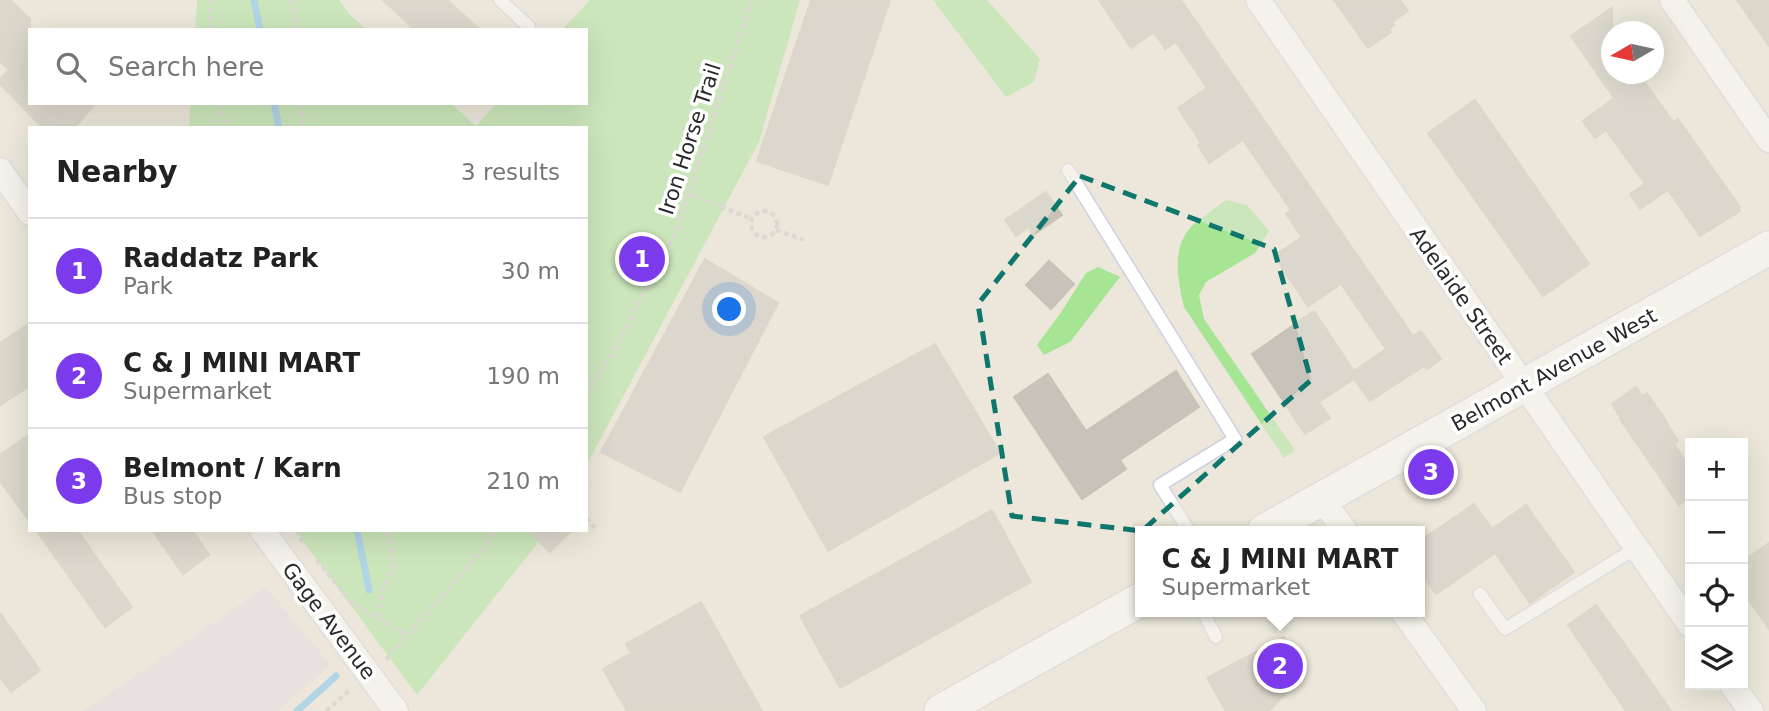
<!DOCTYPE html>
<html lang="en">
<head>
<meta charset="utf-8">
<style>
  body { margin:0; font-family:"DejaVu Sans",sans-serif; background:#f6f6f6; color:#222 }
  .controls { position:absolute; right:21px; bottom:21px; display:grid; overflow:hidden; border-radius:0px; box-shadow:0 7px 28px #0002 }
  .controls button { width:63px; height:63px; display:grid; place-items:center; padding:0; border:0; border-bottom:2px solid #e0e0e0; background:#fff; color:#222; font:35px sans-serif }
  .compass { position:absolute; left:1601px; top:21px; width:63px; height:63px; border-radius:50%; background:#fff; box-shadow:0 7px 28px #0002; rotate:261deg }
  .you { position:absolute; left:730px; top:310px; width:24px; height:24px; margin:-18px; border:5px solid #fff; border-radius:50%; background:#1a73e8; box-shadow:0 0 0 10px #1a73e833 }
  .badge { display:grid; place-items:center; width:46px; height:46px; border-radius:50%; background:#7c3aed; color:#fff; font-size:23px; font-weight:700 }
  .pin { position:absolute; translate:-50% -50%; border:4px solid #fff; box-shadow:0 2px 7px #0006 }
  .popup { position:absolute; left:1135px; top:526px; width:290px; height:91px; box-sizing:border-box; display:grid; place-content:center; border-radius:0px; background:#fff; filter:drop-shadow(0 2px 5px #0005); font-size:23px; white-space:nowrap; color:#767676 }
  .popup b { font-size:26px; color:#222 }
  .popup::after { content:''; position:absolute; left:50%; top:100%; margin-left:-14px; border:14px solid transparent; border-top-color:#fff }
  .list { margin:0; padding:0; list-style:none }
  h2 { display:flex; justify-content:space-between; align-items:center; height:91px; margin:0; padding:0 28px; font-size:30px }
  h2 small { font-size:23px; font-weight:400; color:#767676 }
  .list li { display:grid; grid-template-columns:46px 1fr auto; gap:21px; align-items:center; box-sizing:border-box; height:105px; padding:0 28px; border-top:2px solid #e0e0e0 }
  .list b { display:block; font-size:26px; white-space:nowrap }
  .list p { margin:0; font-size:23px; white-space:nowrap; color:#767676 }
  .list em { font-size:23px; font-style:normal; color:#767676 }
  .icon { flex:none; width:38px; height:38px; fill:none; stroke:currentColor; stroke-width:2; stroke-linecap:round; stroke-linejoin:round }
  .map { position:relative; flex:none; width:1769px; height:711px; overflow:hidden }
  .search { position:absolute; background:#fff; box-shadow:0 7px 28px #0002; left:28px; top:28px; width:560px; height:77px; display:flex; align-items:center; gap:18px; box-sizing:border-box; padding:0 24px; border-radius:0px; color:#767676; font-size:26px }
  .panel { position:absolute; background:#fff; box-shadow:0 7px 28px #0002; left:28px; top:126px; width:560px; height:406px; border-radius:0px }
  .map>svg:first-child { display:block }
  .industrial { fill:#dfdbe4 }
  .green { fill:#a5e594 }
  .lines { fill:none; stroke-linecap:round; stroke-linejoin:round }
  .stream { stroke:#68bcf3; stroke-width:7 }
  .building { fill:#c7c3ba; stroke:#c7c3b4; stroke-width:2 }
  .lane-casing { stroke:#cfd0e3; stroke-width:15 }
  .street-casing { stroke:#cfd0e3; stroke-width:27 }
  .secondary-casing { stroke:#cfd0e3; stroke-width:36 }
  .path { stroke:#c7c7c7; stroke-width:4.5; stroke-dasharray:5 3.5; stroke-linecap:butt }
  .lane { stroke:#fff; stroke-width:12 }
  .street { stroke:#fff; stroke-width:24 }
  .secondary { stroke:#fff; stroke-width:33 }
  .marked { fill:none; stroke:#0f766e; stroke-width:5; stroke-dasharray:14 9; stroke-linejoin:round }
  .labels { text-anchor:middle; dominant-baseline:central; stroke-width:7; stroke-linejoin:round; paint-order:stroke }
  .street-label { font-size:21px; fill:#292929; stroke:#fff }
</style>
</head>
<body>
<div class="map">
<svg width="1769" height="711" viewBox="0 0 1769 711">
  <rect width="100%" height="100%" fill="#ece7da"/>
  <path class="industrial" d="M266,587L331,665L277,711H83Z"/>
  <g class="green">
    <path d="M197,0H339L349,14L367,30H195Z"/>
    <path d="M590,0H800L759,142L586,466V128H189L190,103H450L476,126L497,103H586V30H562Z"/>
    <path d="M933,0H987L1040,59L1034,82L1006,97Z"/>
    <path d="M1226,200L1247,205L1269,231L1255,253L1206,282L1199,295L1204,319L1295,450L1284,458L1184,307C1178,282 1171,248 1191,227C1201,217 1215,209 1226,200Z"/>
    <path d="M1098,267L1120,277L1070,342L1044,355L1037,345L1060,314L1086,273Z"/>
    <path d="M295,530H548L417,695Z"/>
  </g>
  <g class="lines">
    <g class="stream">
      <path d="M254,0L260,30"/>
      <path d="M274,103L279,128"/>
      <path d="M357,530L369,590"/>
      <path d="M297,711L336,676"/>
    </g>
  </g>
  <g class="building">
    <path d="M0,0H11L30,19V103H96L74,128H43L0,84V79L9,70L0,61Z"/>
    <path d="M383,0H447L480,30H415Z"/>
    <path d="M811,0H890L828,185L757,161Z"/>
    <path d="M1099,0H1181L1413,336L1421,331L1441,359L1427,369L1424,366L1370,401L1354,379L1319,402L1330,418L1305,434L1252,354L1314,311L1354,371L1386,349L1341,284L1308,306L1274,256L1302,237L1286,214L1291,210L1243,140L1209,163L1198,145L1201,143L1178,108L1207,88L1176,42L1165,49L1154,32L1131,48Z"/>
    <path d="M1334,0H1400L1408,11L1392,22L1394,25L1389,29L1391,32L1368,48Z"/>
    <path d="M1737,0H1769V46Z"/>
    <path d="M1612,8V74H1639L1673,122L1678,119L1740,207L1738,209L1740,211L1700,236L1668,190L1640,209L1630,194L1645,184L1606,130L1595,138L1583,121L1614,98L1571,36Z"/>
    <path d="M1475,100L1589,264L1543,296L1428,133Z"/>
    <path d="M1046,192L1062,215L1033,235L1028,227L1016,236L1005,220Z"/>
    <path d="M705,259L778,303L680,492L601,452Z"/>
    <path d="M1049,261L1074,284L1051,309L1026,285Z"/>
    <path d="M30,323V386L0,405V343Z"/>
    <path d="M935,344L1000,453L828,551L764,437Z"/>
    <path d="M1176,371L1199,407L1120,460L1126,469L1082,499L1014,397L1048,374L1086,431Z"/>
    <path d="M1636,387L1642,396L1647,393L1663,416L1678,441L1674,444L1690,469V497L1679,505L1620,419L1621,418L1612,404Z"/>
    <path d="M30,434V522L0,481V455Z"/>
    <path d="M1474,504L1492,529L1526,505L1574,572L1530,603L1495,553L1436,594L1420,571V541Z"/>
    <path d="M992,510L1031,582L840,688L800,616Z"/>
    <path d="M36,530H77L132,607L105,627Z"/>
    <path d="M152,530H192L209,555L183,574Z"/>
    <path d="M528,530H572L550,552Z"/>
    <path d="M1769,543V629L1743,592V561Z"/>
    <path d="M701,602L762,711H627L603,669L631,653L626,644Z"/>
    <path d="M1596,605L1633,656L1671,711H1626L1568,625Z"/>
    <path d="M0,613L40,670L11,692L0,677Z"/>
    <path d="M1284,637L1303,675L1269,711H1226L1207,678Z"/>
  </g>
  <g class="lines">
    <defs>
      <g id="lane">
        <path d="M500,0L529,27"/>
        <path d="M1068,170L1235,439L1160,485L1189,531"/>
        <path d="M1480,594L1505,629L1636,548"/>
        <path d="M1203,612L1216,637"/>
      </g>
      <g id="street">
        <path d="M1258,0L1690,625"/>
        <path d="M1672,0L1769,140"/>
        <path d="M0,170L30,213"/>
        <path d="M1322,499L1345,531"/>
        <path d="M262,530L396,711"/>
        <path d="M1403,612L1474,711"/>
        <path d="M1732,685L1751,711"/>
      </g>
      <g id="secondary">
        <path d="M1264,531L1769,248"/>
        <path d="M941,711L1140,600"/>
      </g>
    </defs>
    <use href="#lane" class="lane-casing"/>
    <use href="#street" class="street-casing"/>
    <use href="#secondary" class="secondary-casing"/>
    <g class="path">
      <path d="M293,0L296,30"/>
      <path d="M210,30L211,0"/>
      <path d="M217,103L227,128"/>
      <path d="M300,103L304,128"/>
      <path d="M689,194L752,219"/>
      <circle cx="764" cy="224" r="13"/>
      <path d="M776,230L804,240"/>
      <path d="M586,393L613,353L677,230L752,0"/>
      <path d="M586,478V495"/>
      <path d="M586,518L595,528"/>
      <path d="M297,530L302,542"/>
      <path d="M317,560L352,603L407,636"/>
      <path d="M378,617L384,586L395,565L387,530"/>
      <path d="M386,660L482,550L496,530"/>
      <path d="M326,711L352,688"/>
    </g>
    <use href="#lane" class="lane"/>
    <use href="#street" class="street"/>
    <use href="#secondary" class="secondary"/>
  </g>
  <path d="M0 0H1769V711H0ZM1080,176L1274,249L1311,380L1142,531L1012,516L978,304Z" fill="#ece7da" fill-opacity=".55" fill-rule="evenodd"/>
  <path class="marked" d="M1080,176L1274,249L1311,380L1142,531L1012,516L978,304Z"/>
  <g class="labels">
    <g class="street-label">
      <text transform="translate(690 139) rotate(-72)">Iron Horse Trail</text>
      <text transform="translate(1461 296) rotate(55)">Adelaide Street</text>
      <text transform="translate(1554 370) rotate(-29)">Belmont Avenue West</text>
      <text transform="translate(329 621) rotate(53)">Gage Avenue</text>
    </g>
  </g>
</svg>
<div class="controls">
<button>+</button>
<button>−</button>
<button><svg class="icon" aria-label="locate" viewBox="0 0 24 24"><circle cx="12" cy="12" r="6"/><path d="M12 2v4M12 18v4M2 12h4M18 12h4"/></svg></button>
<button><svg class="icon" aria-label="layers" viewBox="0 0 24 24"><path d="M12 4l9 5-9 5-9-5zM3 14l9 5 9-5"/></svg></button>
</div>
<svg class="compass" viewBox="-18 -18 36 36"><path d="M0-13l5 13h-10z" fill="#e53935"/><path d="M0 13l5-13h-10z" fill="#767676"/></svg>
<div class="you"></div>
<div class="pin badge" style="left:642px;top:259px">1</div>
<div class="pin badge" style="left:1280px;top:666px">2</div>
<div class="popup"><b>C &amp; J MINI MART</b>Supermarket</div>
<div class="pin badge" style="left:1431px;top:472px">3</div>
<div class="search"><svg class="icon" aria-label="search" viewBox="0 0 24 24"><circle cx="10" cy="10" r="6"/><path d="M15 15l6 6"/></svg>Search here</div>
<section class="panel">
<h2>Nearby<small>3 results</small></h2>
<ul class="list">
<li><span class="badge">1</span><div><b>Raddatz Park</b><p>Park</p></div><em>30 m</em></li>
<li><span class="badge">2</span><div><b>C &amp; J MINI MART</b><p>Supermarket</p></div><em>190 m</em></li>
<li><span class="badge">3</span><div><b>Belmont / Karn</b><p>Bus stop</p></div><em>210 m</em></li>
</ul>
</section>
</div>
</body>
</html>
